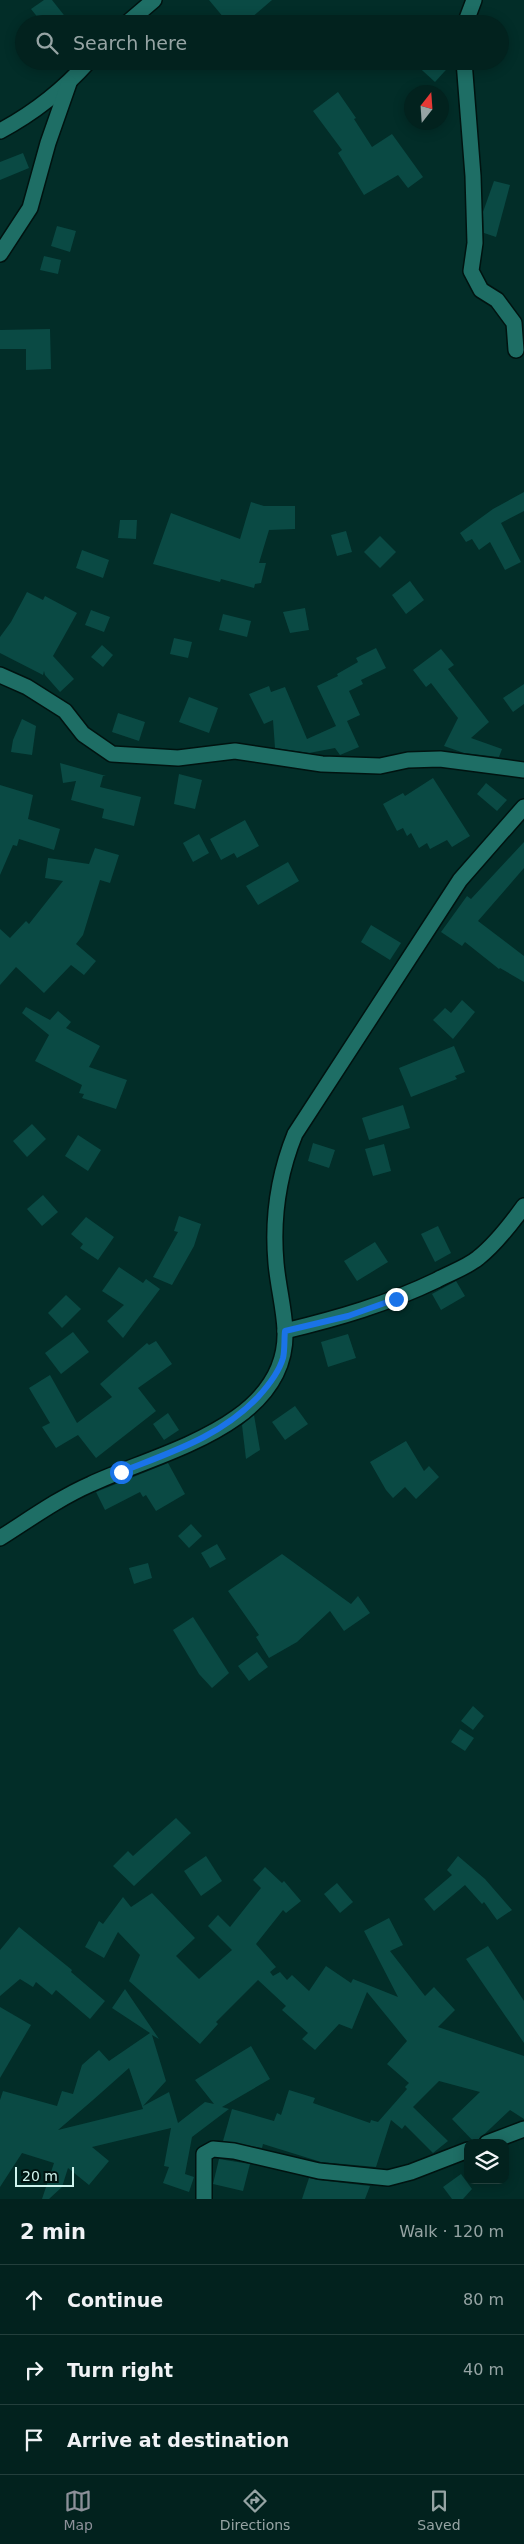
<!DOCTYPE html>
<html lang="en">
<head>
<meta charset="utf-8">
<style>
  body { margin:0; font-family:"DejaVu Sans",sans-serif; background:#0c2a27; color:#f1f3f6 }
  .controls { position:absolute; right:15px; bottom:15px; display:grid; overflow:hidden; border-radius:10px; box-shadow:0 2px 12px #0003 }
  .controls button { width:45px; height:45px; display:grid; place-items:center; padding:0; border:0; border-bottom:1px solid #233f3c; background:#02221e; color:#f1f3f6; font:25px sans-serif }
  .compass { position:absolute; left:404px; top:85px; width:45px; height:45px; border-radius:50%; background:#02221e; box-shadow:0 2px 12px #0003; rotate:17deg }
  .scale { position:absolute; left:15px; bottom:12px; width:59px; box-sizing:border-box; padding-left:5px; border:2px solid #d0f4ee; border-top:0; font-size:14px; line-height:18px; white-space:nowrap; color:#d0f4ee; -webkit-text-stroke:4px #001310; paint-order:stroke }
  .stop { position:absolute; width:15px; height:15px; margin:-11px; border:4px solid #1a73e8; border-radius:50%; background:#fff }
  .stop.end { background:#1a73e8; border-color:#fff; box-shadow:0 1px 5px #0008 }
  .list { margin:0; padding:0; list-style:none }
  h2 { display:flex; justify-content:space-between; align-items:center; height:65px; margin:0; padding:0 20px; font-size:21px }
  h2 small { font-size:16px; font-weight:400; color:#96a4a4 }
  .list li { display:grid; grid-template-columns:32px 1fr auto; gap:15px; align-items:center; box-sizing:border-box; height:70px; padding:0 20px; border-top:1px solid #233f3c }
  .list b { display:block; font-size:19px; white-space:nowrap }
  .list em { font-size:16px; font-style:normal; color:#96a4a4 }
  .icon { flex:none; width:28px; height:28px; fill:none; stroke:currentColor; stroke-width:2; stroke-linecap:round; stroke-linejoin:round }
  .map { position:relative; flex:none; width:524px; height:2199px; overflow:hidden }
  .search { position:absolute; background:#02221e; box-shadow:0 2px 12px #0003; left:15px; right:15px; top:15px; height:55px; display:flex; align-items:center; gap:12px; box-sizing:border-box; padding:0 18px; border-radius:28px; color:#96a4a4; font-size:19px }
  .sheet { height:275px; background:#02221e }
  nav { display:flex; justify-content:space-around; align-items:center; box-sizing:border-box; height:70px; border-top:1px solid #233f3c; background:#02221e; font-size:14px; color:#96a4a4 }
  nav a { display:grid; justify-items:center; gap:2px }
  nav .on { color:#8c9099 }
  .map>svg:first-child { display:block }
  .building { fill:#0a4a44; fill-rule:evenodd }
  .lines { fill:none; stroke-linecap:round; stroke-linejoin:round }
  .minor-casing { stroke:#001310; stroke-width:18 }
  .minor { stroke:#1e6e65; stroke-width:15 }
  .route { stroke:#1a73e8; stroke-width:6 }
</style>
</head>
<body>
<div class="map">
<svg width="524" height="2199" viewBox="0 0 524 2199">
  <rect width="100%" height="100%" fill="#022d28"/>
  <g class="building">
    <path d="M44,0H52L71,24H43L31,9Z"/>
    <path d="M209,0H272L244,24H229Z"/>
    <path d="M412,61H454L435,82Z"/>
    <path d="M338,92L356,118L354,119L372,147L392,134L423,177L408,188L398,175L364,195L338,153L342,150L313,111Z"/>
    <path d="M23,153L29,168L0,180V162Z"/>
    <path d="M494,181L510,185L496,237L484,233L483,212Z"/>
    <path d="M57,226L76,231L70,252L51,246Z"/>
    <path d="M44,256L61,260L58,274L40,270Z"/>
    <path d="M50,329L51,369L26,370V349H0V330Z"/>
    <path d="M524,492V511L501,523L521,562L505,570L490,542L479,550L472,539L466,542L460,533L493,509Z"/>
    <path d="M251,502L264,506H295V529L269,530L259,563H266L261,583L255,584L254,588L221,579L220,582L153,564L171,513L240,539Z"/>
    <path d="M120,520H137L136,539L118,538Z"/>
    <path d="M346,531L352,552L337,556L331,535Z"/>
    <path d="M380,536L396,552L380,568L364,552Z"/>
    <path d="M82,550L109,560L103,578L76,568Z"/>
    <path d="M410,581L424,600L406,614L392,595Z"/>
    <path d="M27,592L43,600L45,596L77,613L53,656L74,679L60,692L45,675L44,671L43,675L0,653V637L11,622Z"/>
    <path d="M305,608L309,630L290,633L283,612Z"/>
    <path d="M91,610L110,617L104,632L85,625Z"/>
    <path d="M223,614L251,621L247,637L219,630Z"/>
    <path d="M174,638L192,642L188,658L170,654Z"/>
    <path d="M102,645L113,655L103,667L91,657Z"/>
    <path d="M376,648L386,668L361,680L363,684L349,691L360,715L347,721L359,747L340,755L335,748L309,753L275,748L273,720L264,724L249,694L269,686L271,692L285,687L307,739L336,726L317,686L338,676L337,674L358,662L356,658Z"/>
    <path d="M441,649L454,665L448,669L489,722L471,738L502,749L499,757L464,753L444,746L458,718L431,683L426,687L413,670Z"/>
    <path d="M524,684V704L513,712L503,698Z"/>
    <path d="M189,697L218,708L209,733L179,722Z"/>
    <path d="M118,713L145,722L139,741L112,732Z"/>
    <path d="M22,719L36,726L32,755L11,752L13,740Z"/>
    <path d="M60,763L106,776H103L100,787L141,797L134,826L102,818L104,809L71,800L76,781L63,783Z"/>
    <path d="M179,774L202,780L195,809L174,804Z"/>
    <path d="M433,778L470,836L452,847L447,840L430,849L427,843L419,848L411,833L407,836L403,828L397,831L383,804L403,793L405,796Z"/>
    <path d="M486,783L507,800L497,811L477,794Z"/>
    <path d="M0,785L33,795L28,819L60,829L54,850L19,839L17,846L13,845L0,875Z"/>
    <path d="M245,820L259,846L237,858L234,853L221,860L210,839Z"/>
    <path d="M199,834L209,853L193,862L183,843Z"/>
    <path d="M524,842V868L478,921L524,956V982L500,968L499,969L465,942L462,946L441,932L467,896L471,899Z"/>
    <path d="M95,848L119,855L110,883L100,880L83,935L76,944L96,961L84,975L71,965L44,993L16,967L0,985V929L10,938L26,921L29,924L63,881L45,878L48,858L89,864Z"/>
    <path d="M288,862L299,881L258,905L246,886Z"/>
    <path d="M371,925L401,943L390,960L361,942Z"/>
    <path d="M462,1000L475,1012L453,1039L433,1020L445,1008L451,1013Z"/>
    <path d="M26,1007L50,1020L58,1011L71,1022L66,1028L100,1046L89,1067L127,1080L116,1109L82,1098L84,1094L79,1093L82,1085L35,1061L49,1035L22,1013Z"/>
    <path d="M454,1046L465,1072L455,1076L457,1079L411,1097L399,1068Z"/>
    <path d="M403,1105L410,1128L369,1140L362,1118Z"/>
    <path d="M32,1124L46,1139L27,1157L13,1141Z"/>
    <path d="M78,1135L101,1150L88,1171L65,1156Z"/>
    <path d="M313,1143L335,1150L329,1168L308,1161Z"/>
    <path d="M384,1144L391,1171L373,1176L365,1149Z"/>
    <path d="M43,1195L58,1212L42,1226L27,1209Z"/>
    <path d="M179,1216L201,1224L194,1246L172,1285L153,1277L178,1232L174,1231Z"/>
    <path d="M86,1217L114,1237L98,1260L80,1248L83,1244L71,1234Z"/>
    <path d="M438,1226L451,1253L435,1262L421,1234Z"/>
    <path d="M375,1242L388,1262L357,1281L344,1261Z"/>
    <path d="M119,1267L143,1283L146,1279L160,1289L123,1338L107,1321L124,1305L102,1291Z"/>
    <path d="M456,1281L465,1296L441,1310L432,1294Z"/>
    <path d="M66,1295L81,1309L62,1328L48,1313Z"/>
    <path d="M73,1332L89,1352L61,1374L45,1353Z"/>
    <path d="M348,1334L356,1358L328,1367L321,1342Z"/>
    <path d="M156,1341L172,1364L138,1388L156,1411L96,1458L78,1435L56,1448L42,1427L50,1423L29,1388L50,1375L77,1423L112,1397L100,1384L147,1343L149,1345Z"/>
    <path d="M295,1406L308,1424L285,1440L272,1422Z"/>
    <path d="M168,1413L179,1430L164,1440L153,1424Z"/>
    <path d="M254,1415L260,1450L246,1459L242,1425Z"/>
    <path d="M406,1441L424,1471L429,1466L439,1477L416,1499L405,1487L393,1498L386,1490L370,1462Z"/>
    <path d="M168,1463L185,1494L156,1511L146,1495L143,1497L140,1492L105,1510L96,1492Z"/>
    <path d="M191,1524L202,1536L189,1548L178,1536Z"/>
    <path d="M217,1544L226,1559L210,1568L201,1553Z"/>
    <path d="M282,1554L351,1604L358,1596L370,1613L344,1631L330,1611L297,1642L269,1658L256,1637L259,1635L228,1591Z"/>
    <path d="M148,1563L152,1578L134,1584L129,1568Z"/>
    <path d="M193,1617L229,1673L212,1688L199,1674L173,1630Z"/>
    <path d="M257,1652L268,1667L249,1681L238,1666Z"/>
    <path d="M473,1706L484,1716L473,1730L461,1721Z"/>
    <path d="M460,1729L474,1738L465,1751L451,1742Z"/>
    <path d="M176,1818L191,1833L134,1886L113,1866L128,1851L133,1856Z"/>
    <path d="M206,1856L222,1881L201,1896L184,1871Z"/>
    <path d="M458,1856L485,1879L512,1910L497,1920L484,1902L482,1904L465,1885L434,1911L424,1899L452,1875L447,1870Z"/>
    <path d="M265,1867L282,1883L284,1881L301,1901L286,1913L283,1910L256,1944L276,1967L270,1972L273,1976L280,1972L287,1980L292,1975L309,1991L326,1966L351,1983L353,1979L398,1997L364,1931L389,1918L403,1945L390,1951L425,1996L434,1987L455,2010L438,2027L524,2056V2119L510,2110L475,2143L452,2119L480,2092L439,2081L413,2107L448,2141L433,2153L405,2125L402,2129L391,2120L376,2167L321,2162L263,2144L262,2148L223,2141L232,2109L274,2121L277,2113L281,2115L289,2090L315,2098L313,2103L370,2123L371,2120L378,2122L407,2089L405,2087L409,2083L387,2064L407,2041L367,1992L352,2029L339,2024L315,2050L302,2039L308,2033L282,2010L286,2006L258,1980L216,2022L218,2024L200,2044L129,1981L140,1955L118,1932L104,1958L85,1947L99,1921L103,1924L123,1897L131,1907L152,1893L195,1938L176,1956L199,1979L232,1950L208,1926L218,1915L230,1927L261,1888L253,1880Z"/>
    <path d="M337,1883L353,1902L340,1913L324,1894Z"/>
    <path d="M19,1927L72,1970L71,1972L105,2001L90,2019L56,1990L52,1995L36,1982L33,1987L20,1979L0,1996V1950Z"/>
    <path d="M488,1946L524,2001V2043L466,1959Z"/>
    <path d="M125,1989L159,2039L152,2035L166,2081L143,2106L169,2092L178,2123L205,2102L214,2104L195,2080L251,2046L270,2079L222,2107L229,2109L192,2137L185,2174L194,2177L189,2192L163,2183L169,2167L164,2166L171,2128L92,2147L109,2161L89,2185L68,2168L62,2187L49,2199H42L54,2163L22,2153L0,2187V2100L3,2091L57,2106L62,2091L73,2094L82,2065L99,2050L109,2061L150,2033L112,2008ZM129,2068L143,2109L58,2130L93,2100Z"/>
    <path d="M0,2007L31,2025L0,2078Z"/>
    <path d="M219,2159L250,2164L243,2191L213,2184Z"/>
    <path d="M461,2174L472,2189L463,2199H452L443,2187Z"/>
    <path d="M309,2178L318,2180L370,2186L365,2199H302Z"/>
  </g>
  <g class="lines">
    <defs>
      <g id="minor">
        <path d="M126,24L154,0"/>
        <path d="M465,24L474,0"/>
        <path d="M464,61L473,176L475,243L471,271L481,290L497,300L514,323L516,350"/>
        <path d="M0,131C34,113 63,90 89,61"/>
        <path d="M0,254L30,208L48,143L69,83"/>
        <path d="M0,675L27,687L65,711L83,734L112,754L178,758L235,751L322,764L380,766L408,760L440,759L524,770"/>
        <path d="M285,1331C339,1318 387,1304 437,1280C450,1273 467,1267 478,1258C496,1244 511,1224 524,1206"/>
        <path d="M0,1538C30,1519 59,1498 91,1484C157,1453 289,1426 285,1330C284,1308 278,1286 276,1263C272,1218 278,1176 295,1134L460,880L524,807"/>
        <path d="M487,2143L524,2129"/>
        <path d="M204,2199V2154L213,2149L234,2151L319,2171L388,2178L411,2172L468,2150"/>
      </g>
    </defs>
    <use href="#minor" class="minor-casing"/>
    <use href="#minor" class="minor"/>
  </g>
  <g class="lines">
    <path class="route" d="M121,1472C171,1452 220,1437 258,1397C268,1386 279,1372 283,1358C285,1350 284,1339 285,1331L348,1316L396,1299"/>
  </g>
</svg>
<div class="controls">
<button><svg class="icon" aria-label="layers" viewBox="0 0 24 24"><path d="M12 4l9 5-9 5-9-5zM3 14l9 5 9-5"/></svg></button>
</div>
<svg class="compass" viewBox="-18 -18 36 36"><path d="M0-13l5 13h-10z" fill="#e53935"/><path d="M0 13l5-13h-10z" fill="#96a4a4"/></svg>
<div class="scale">20 m</div>
<div class="stop" style="left:121px;top:1472px"></div>
<div class="stop end" style="left:396px;top:1299px"></div>
<div class="search"><svg class="icon" aria-label="search" viewBox="0 0 24 24"><circle cx="10" cy="10" r="6"/><path d="M15 15l6 6"/></svg>Search here</div>
</div>
<section class="sheet">
<h2>2 min<small>Walk · 120 m</small></h2>
<ul class="list">
<li><svg class="icon" aria-label="ahead" viewBox="0 0 24 24"><path d="M12 20V5M6 11l6-6 6 6"/></svg><div><b>Continue</b></div><em>80 m</em></li>
<li><svg class="icon" aria-label="right" viewBox="0 0 24 24"><path d="M7 20v-9h11M14 6l5 5-5 5"/></svg><div><b>Turn right</b></div><em>40 m</em></li>
<li><svg class="icon" aria-label="arrive" viewBox="0 0 24 24"><path d="M6 21V4h12l-3 4 3 4H6"/></svg><div><b>Arrive at destination</b></div></li>
</ul>
</section>
<nav>
<a class="on"><svg class="icon" aria-label="map" viewBox="0 0 24 24"><path d="M3 6l6-2 6 2 6-2v14l-6 2-6-2-6 2zM9 4v14M15 6v14"/></svg>Map</a>
<a><svg class="icon" aria-label="directions" viewBox="0 0 24 24"><path d="M12 3l9 9-9 9-9-9zM9 14v-3h6M13 9l2 2-2 2"/></svg>Directions</a>
<a><svg class="icon" aria-label="saved" viewBox="0 0 24 24"><path d="M7 4h10v16l-5-4-5 4z"/></svg>Saved</a>
</nav>
</body>
</html>
